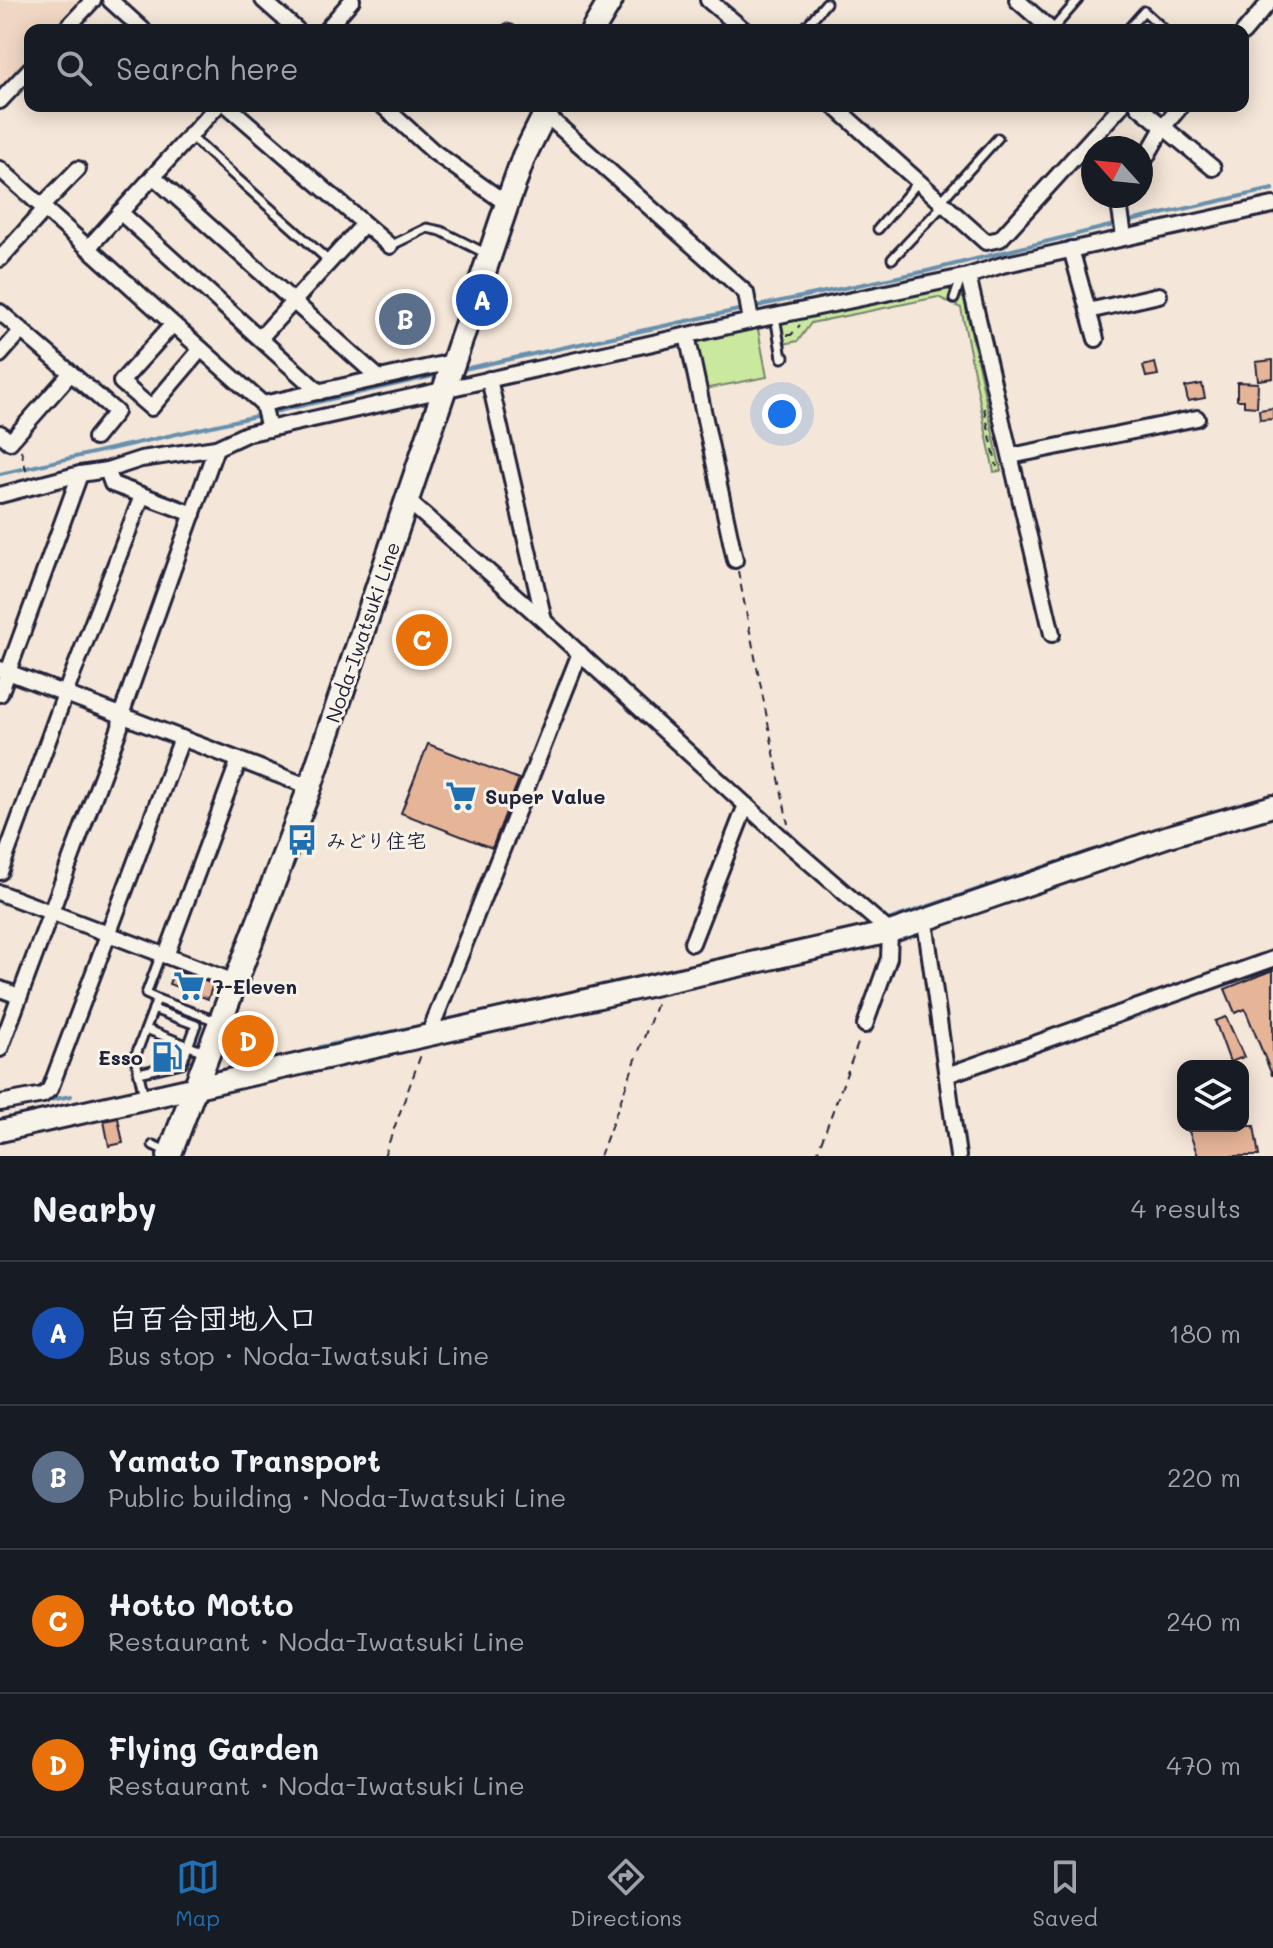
<!DOCTYPE html>
<html lang="en">
<head>
<meta charset="utf-8">
<style>
  body { margin:0; font-family:Mali,"Klee One",sans-serif; background:#242831; color:#f1f3f6 }
  .controls { position:absolute; right:24px; bottom:24px; display:grid; overflow:hidden; border-radius:16px; box-shadow:0 4px 20px #0003 }
  .controls button { width:72px; height:72px; display:grid; place-items:center; padding:0; border:0; border-bottom:2px solid #363941; background:#171b24; color:#f1f3f6; font:40px sans-serif }
  .compass { position:absolute; left:1081px; top:136px; width:72px; height:72px; border-radius:50%; background:#171b24; box-shadow:0 4px 20px #0003; rotate:297deg }
  .you { position:absolute; left:782px; top:414px; width:28px; height:28px; margin:-20px; border:6px solid #fff; border-radius:50%; background:#1a73e8; box-shadow:0 0 0 12px #1a73e833 }
  .badge { display:grid; place-items:center; width:52px; height:52px; border-radius:50%; background:#1f6fb2; color:#fff; font-size:26px; font-weight:700 }
  .pin { position:absolute; translate:-50% -50%; border:4px solid #fff; box-shadow:0 2px 8px #0006 }
  .list { margin:0; padding:0; list-style:none }
  h2 { display:flex; justify-content:space-between; align-items:center; height:104px; margin:0; padding:0 32px; font-size:34px }
  h2 small { font-size:26px; font-weight:400; color:#9ea1a6 }
  .list li { display:grid; grid-template-columns:52px 1fr auto; gap:24px; align-items:center; box-sizing:border-box; height:144px; padding:0 32px; border-top:2px solid #363941 }
  .list b { display:block; font-size:30px; white-space:nowrap }
  .list p { margin:0; font-size:26px; white-space:nowrap; color:#9ea1a6 }
  .list em { font-size:26px; font-style:normal; color:#9ea1a6 }
  .icon { flex:none; width:44px; height:44px; fill:none; stroke:currentColor; stroke-width:2; stroke-linecap:round; stroke-linejoin:round }
  .map { position:relative; flex:none; width:1273px; height:1156px; overflow:hidden }
  .search { position:absolute; background:#171b24; box-shadow:0 4px 20px #0003; left:24px; right:24px; top:24px; height:88px; display:flex; align-items:center; gap:20px; box-sizing:border-box; padding:0 28px; border-radius:16px; color:#9ea1a6; font-size:30px }
  .sheet { height:680px; background:#171b24 }
  nav { display:flex; justify-content:space-around; align-items:center; box-sizing:border-box; height:112px; border-top:2px solid #363941; background:#171b24; font-size:22px; color:#9ea1a6 }
  nav a { display:grid; justify-items:center; gap:4px }
  nav .on { color:#1f6fb2 }
  .map>svg:first-child { display:block }
  .built { fill:#f0d7c4 }
  .green { fill:#cbe89f; stroke:#76856d; stroke-width:2 }
  .lines { fill:none; stroke-linecap:round; stroke-linejoin:round }
  .stream { stroke:#6890ad; stroke-width:4 }
  .building { fill:#e6b497; stroke:#22223b; stroke-width:2 }
  .lane-casing { stroke:#22223b; stroke-width:13 }
  .street-casing { stroke:#22223b; stroke-width:20 }
  .secondary-casing { stroke:#22223b; stroke-width:26 }
  .primary-casing { stroke:#22223b; stroke-width:28 }
  .path { stroke:#22223b; stroke-width:2; stroke-dasharray:8 6; stroke-linecap:butt }
  .lane { stroke:#f7f3e8; stroke-width:7 }
  .street { stroke:#f7f3e8; stroke-width:14 }
  .secondary { stroke:#f7f3e8; stroke-width:20 }
  .primary { stroke:#f7f3e8; stroke-width:22 }
  .labels { text-anchor:middle; dominant-baseline:central; stroke-width:6; stroke-linejoin:round; paint-order:stroke }
  .street-label { font-size:20px; fill:#22223b; stroke:#f7f3e8 }
  .poi-label { font-size:20px; font-weight:bold; fill:#22223b; stroke:#f7f3e8; text-anchor:start }
</style>
</head>
<body>
<div class="map">
<svg width="1273" height="1156" viewBox="0 0 1273 1156">
  <rect width="100%" height="100%" fill="#f4e6d8"/>
  <filter id="ink" filterUnits="userSpaceOnUse"><feTurbulence type="fractalNoise" baseFrequency=".0125" numOctaves="2"/><feDisplacementMap in="SourceGraphic" scale="16" xChannelSelector="R" yChannelSelector="G"/><feConvolveMatrix kernelMatrix="1 2 1 2 8 2 1 2 1" color-interpolation-filters="sRGB"/></filter>
  <g filter="url(#ink)">
    <path class="built" d="M0,0H78L51,30H30V54L0,88Z"/>
    <g class="green">
      <path d="M941,285L964,299L1001,471L994,472L961,308L938,297L811,323L798,341L783,344L779,319Z"/>
      <path d="M758,329L767,377L704,389L695,340Z"/>
    </g>
    <g class="lines">
      <g class="stream">
        <path d="M1126,222L1273,189"/>
        <path d="M752,307L927,271L1118,224"/>
        <path d="M459,370L743,309"/>
        <path d="M0,474L442,374"/>
        <path d="M885,921L1135,836"/>
        <path d="M440,1021L639,978"/>
        <path d="M320,1047L428,1024"/>
        <path d="M45,1101L71,1096"/>
      </g>
    </g>
    <g class="building">
      <path d="M1273,360V378L1258,380L1256,362Z"/>
      <path d="M1155,363L1158,375L1146,377L1143,366Z"/>
      <path d="M1237,382L1258,383L1257,407L1244,406V400H1237Z"/>
      <path d="M1202,384L1205,398L1188,401L1185,387Z"/>
      <path d="M1273,408V419L1260,420L1259,410Z"/>
      <path d="M428,744L519,779L492,848L401,813Z"/>
      <path d="M174,970L213,984L208,999L169,984Z"/>
      <path d="M1273,970V1075H1272L1245,1009L1235,1013L1225,989Z"/>
      <path d="M1226,1017L1244,1057L1230,1062L1215,1021Z"/>
      <path d="M118,1118L123,1143L109,1146L104,1121Z"/>
      <path d="M1187,1126H1254L1259,1156H1198Z"/>
    </g>
    <g class="lines">
      <defs>
        <g id="lane">
          <path d="M507,29L511,30"/>
          <path d="M803,30L826,3"/>
          <path d="M1052,30L1078,0"/>
          <path d="M1127,30L1144,11L1165,30"/>
          <path d="M190,136L330,262"/>
          <path d="M941,201L998,138"/>
          <path d="M878,229L919,181"/>
          <path d="M390,246L427,228L441,231L485,253"/>
          <path d="M892,259L943,205"/>
          <path d="M954,299L961,278"/>
          <path d="M775,316L782,358L784,357"/>
          <path d="M157,999L146,994L161,954"/>
          <path d="M146,1029L204,1052"/>
          <path d="M139,1073L182,1063L196,1025L153,1009"/>
          <path d="M144,1096L135,1057L157,999L219,1022"/>
          <path d="M153,1145L168,1152"/>
        </g>
        <g id="street">
          <path d="M110,0L143,30"/>
          <path d="M263,0L297,30"/>
          <path d="M708,0L744,30"/>
          <path d="M1017,0L1051,30"/>
          <path d="M65,30L93,0"/>
          <path d="M326,30L352,0"/>
          <path d="M1243,33L1271,0"/>
          <path d="M0,101L30,69"/>
          <path d="M228,106L390,246"/>
          <path d="M383,106L434,152L507,204"/>
          <path d="M834,106L986,242L1000,239L1121,106"/>
          <path d="M1138,106L1213,168"/>
          <path d="M544,113L746,293L751,321"/>
          <path d="M1141,166L1164,126L1181,106"/>
          <path d="M0,169L173,324L201,349L151,408L121,382L173,324"/>
          <path d="M153,176L379,378"/>
          <path d="M1123,196L1120,210L1124,236"/>
          <path d="M42,206L78,169"/>
          <path d="M120,212L319,392"/>
          <path d="M88,248L217,106"/>
          <path d="M1071,249L1096,339"/>
          <path d="M0,259L45,209"/>
          <path d="M968,276L1052,634"/>
          <path d="M1088,311L1159,295"/>
          <path d="M0,312L116,412L95,438"/>
          <path d="M687,335L735,560"/>
          <path d="M261,337L364,224"/>
          <path d="M201,349L263,404L269,429"/>
          <path d="M0,355L22,330"/>
          <path d="M489,379L544,620"/>
          <path d="M263,404L452,362"/>
          <path d="M0,433L10,442L71,373"/>
          <path d="M1011,456L1197,418"/>
          <path d="M107,470L112,484L193,514"/>
          <path d="M0,495L80,474L107,470L141,459L216,448L246,434L751,321L968,276L1002,265L1273,205"/>
          <path d="M407,500L544,621L793,848L890,932L889,958L865,1025"/>
          <path d="M0,669L310,787"/>
          <path d="M0,694L80,474"/>
          <path d="M0,872L65,694L142,496"/>
          <path d="M0,893L235,982"/>
          <path d="M925,921L958,1156"/>
          <path d="M692,943L746,805"/>
          <path d="M166,956L239,760"/>
          <path d="M0,989L19,996"/>
          <path d="M429,1034L580,653"/>
          <path d="M0,1049L120,727L121,715L216,448"/>
          <path d="M947,1075L1273,959"/>
          <path d="M0,1103L43,1095L50,1089L182,738"/>
        </g>
        <path id="secondary" d="M0,1131L890,932L1169,836L1273,806"/>
        <g id="primary">
          <path d="M593,30L611,0"/>
          <path d="M169,1156L310,787L507,204L524,156L549,106"/>
        </g>
      </defs>
      <use href="#lane" class="lane-casing"/>
      <use href="#street" class="street-casing"/>
      <use href="#secondary" class="secondary-casing"/>
      <use href="#primary" class="primary-casing"/>
      <g class="path">
        <path d="M787,335H791L800,325"/>
        <path d="M984,408L997,467"/>
        <path d="M21,450L27,474"/>
        <path d="M738,571L788,824"/>
        <path d="M384,1156L422,1052"/>
        <path d="M600,1156L658,1000"/>
        <path d="M816,1156L860,1038"/>
      </g>
      <use href="#lane" class="lane"/>
      <use href="#street" class="street"/>
      <use href="#secondary" class="secondary"/>
      <use href="#primary" class="primary"/>
    </g>
  </g>
  <defs>
    <symbol id="supermarket-bare" viewBox="-9 -9 18 18"><path d="M-6-5.5h2.5l.6 2H6L4.5 2H-2.5L-4.4-4H-6ZM-1.5 3.2a1.3 1.3 0 1 0 .1 0ZM3 3.2a1.3 1.3 0 1 0 .1 0Z" fill="#1f6fb2" stroke="#f7f3e8" stroke-width="2.5" paint-order="stroke"/></symbol>
    <symbol id="bus-bare" viewBox="-9 -9 18 18"><path d="M-5-6H5V4H4V6H2V4H-2V6H-4V4H-5ZM-3.5-4V0h7V-4ZM-3.5 1.2v1.5H-2V1.2ZM2 1.2v1.5H3.5V1.2Z" fill="#1f6fb2" stroke="#f7f3e8" stroke-width="2.5" paint-order="stroke"/></symbol>
    <symbol id="fuel-bare" viewBox="-9 -9 18 18"><path d="M-5.5-6h7V0h2V4h1.3V-2.5L3-4.5l.8-.8L6-3V5H2.5V1h-1V6h-7ZM-4.2-4.7v3.2H.2V-4.7Z" fill="#1f6fb2" stroke="#f7f3e8" stroke-width="2.5" paint-order="stroke"/></symbol>
  </defs>
  <g fill-rule="evenodd">
    <use href="#supermarket-bare" x="439" y="774" width="44" height="44"/>
    <use href="#bus-bare" x="280" y="818" width="44" height="44"/>
    <use href="#supermarket-bare" x="167" y="964" width="44" height="44"/>
    <use href="#fuel-bare" x="145" y="1035" width="44" height="44"/>
  </g>
  <g class="labels">
    <g class="street-label">
      <text transform="translate(362 632) rotate(-71)">Noda-Iwatsuki Line</text>
    </g>
    <g class="poi-label">
      <text x="485" y="796">Super Value</text>
      <text x="326" y="840">みどり住宅</text>
      <text x="213" y="986">7-Eleven</text>
      <text x="143" y="1057" text-anchor="end">Esso</text>
    </g>
  </g>
</svg>
<div class="controls">
<button><svg class="icon" aria-label="layers" viewBox="0 0 24 24"><path d="M12 4l9 5-9 5-9-5zM3 14l9 5 9-5"/></svg></button>
</div>
<svg class="compass" viewBox="-18 -18 36 36"><path d="M0-13l5 13h-10z" fill="#e53935"/><path d="M0 13l5-13h-10z" fill="#9ea1a6"/></svg>
<div class="you"></div>
<div class="pin badge" style="left:482px;top:300px;background:#1a4fb4">A</div>
<div class="pin badge" style="left:405px;top:319px;background:#5c6f8a">B</div>
<div class="pin badge" style="left:422px;top:640px;background:#e8710a">C</div>
<div class="pin badge" style="left:248px;top:1041px;background:#e8710a">D</div>
<div class="search"><svg class="icon" aria-label="search" viewBox="0 0 24 24"><circle cx="10" cy="10" r="6"/><path d="M15 15l6 6"/></svg>Search here</div>
</div>
<section class="sheet">
<h2>Nearby<small>4 results</small></h2>
<ul class="list">
<li><span class="badge" style="background:#1a4fb4">A</span><div><b>白百合団地入口</b><p>Bus stop · Noda-Iwatsuki Line</p></div><em>180 m</em></li>
<li><span class="badge" style="background:#5c6f8a">B</span><div><b>Yamato Transport</b><p>Public building · Noda-Iwatsuki Line</p></div><em>220 m</em></li>
<li><span class="badge" style="background:#e8710a">C</span><div><b>Hotto Motto</b><p>Restaurant · Noda-Iwatsuki Line</p></div><em>240 m</em></li>
<li><span class="badge" style="background:#e8710a">D</span><div><b>Flying Garden</b><p>Restaurant · Noda-Iwatsuki Line</p></div><em>470 m</em></li>
</ul>
</section>
<nav>
<a class="on"><svg class="icon" aria-label="map" viewBox="0 0 24 24"><path d="M3 6l6-2 6 2 6-2v14l-6 2-6-2-6 2zM9 4v14M15 6v14"/></svg>Map</a>
<a><svg class="icon" aria-label="directions" viewBox="0 0 24 24"><path d="M12 3l9 9-9 9-9-9zM9 14v-3h6M13 9l2 2-2 2"/></svg>Directions</a>
<a><svg class="icon" aria-label="saved" viewBox="0 0 24 24"><path d="M7 4h10v16l-5-4-5 4z"/></svg>Saved</a>
</nav>
</body>
</html>
